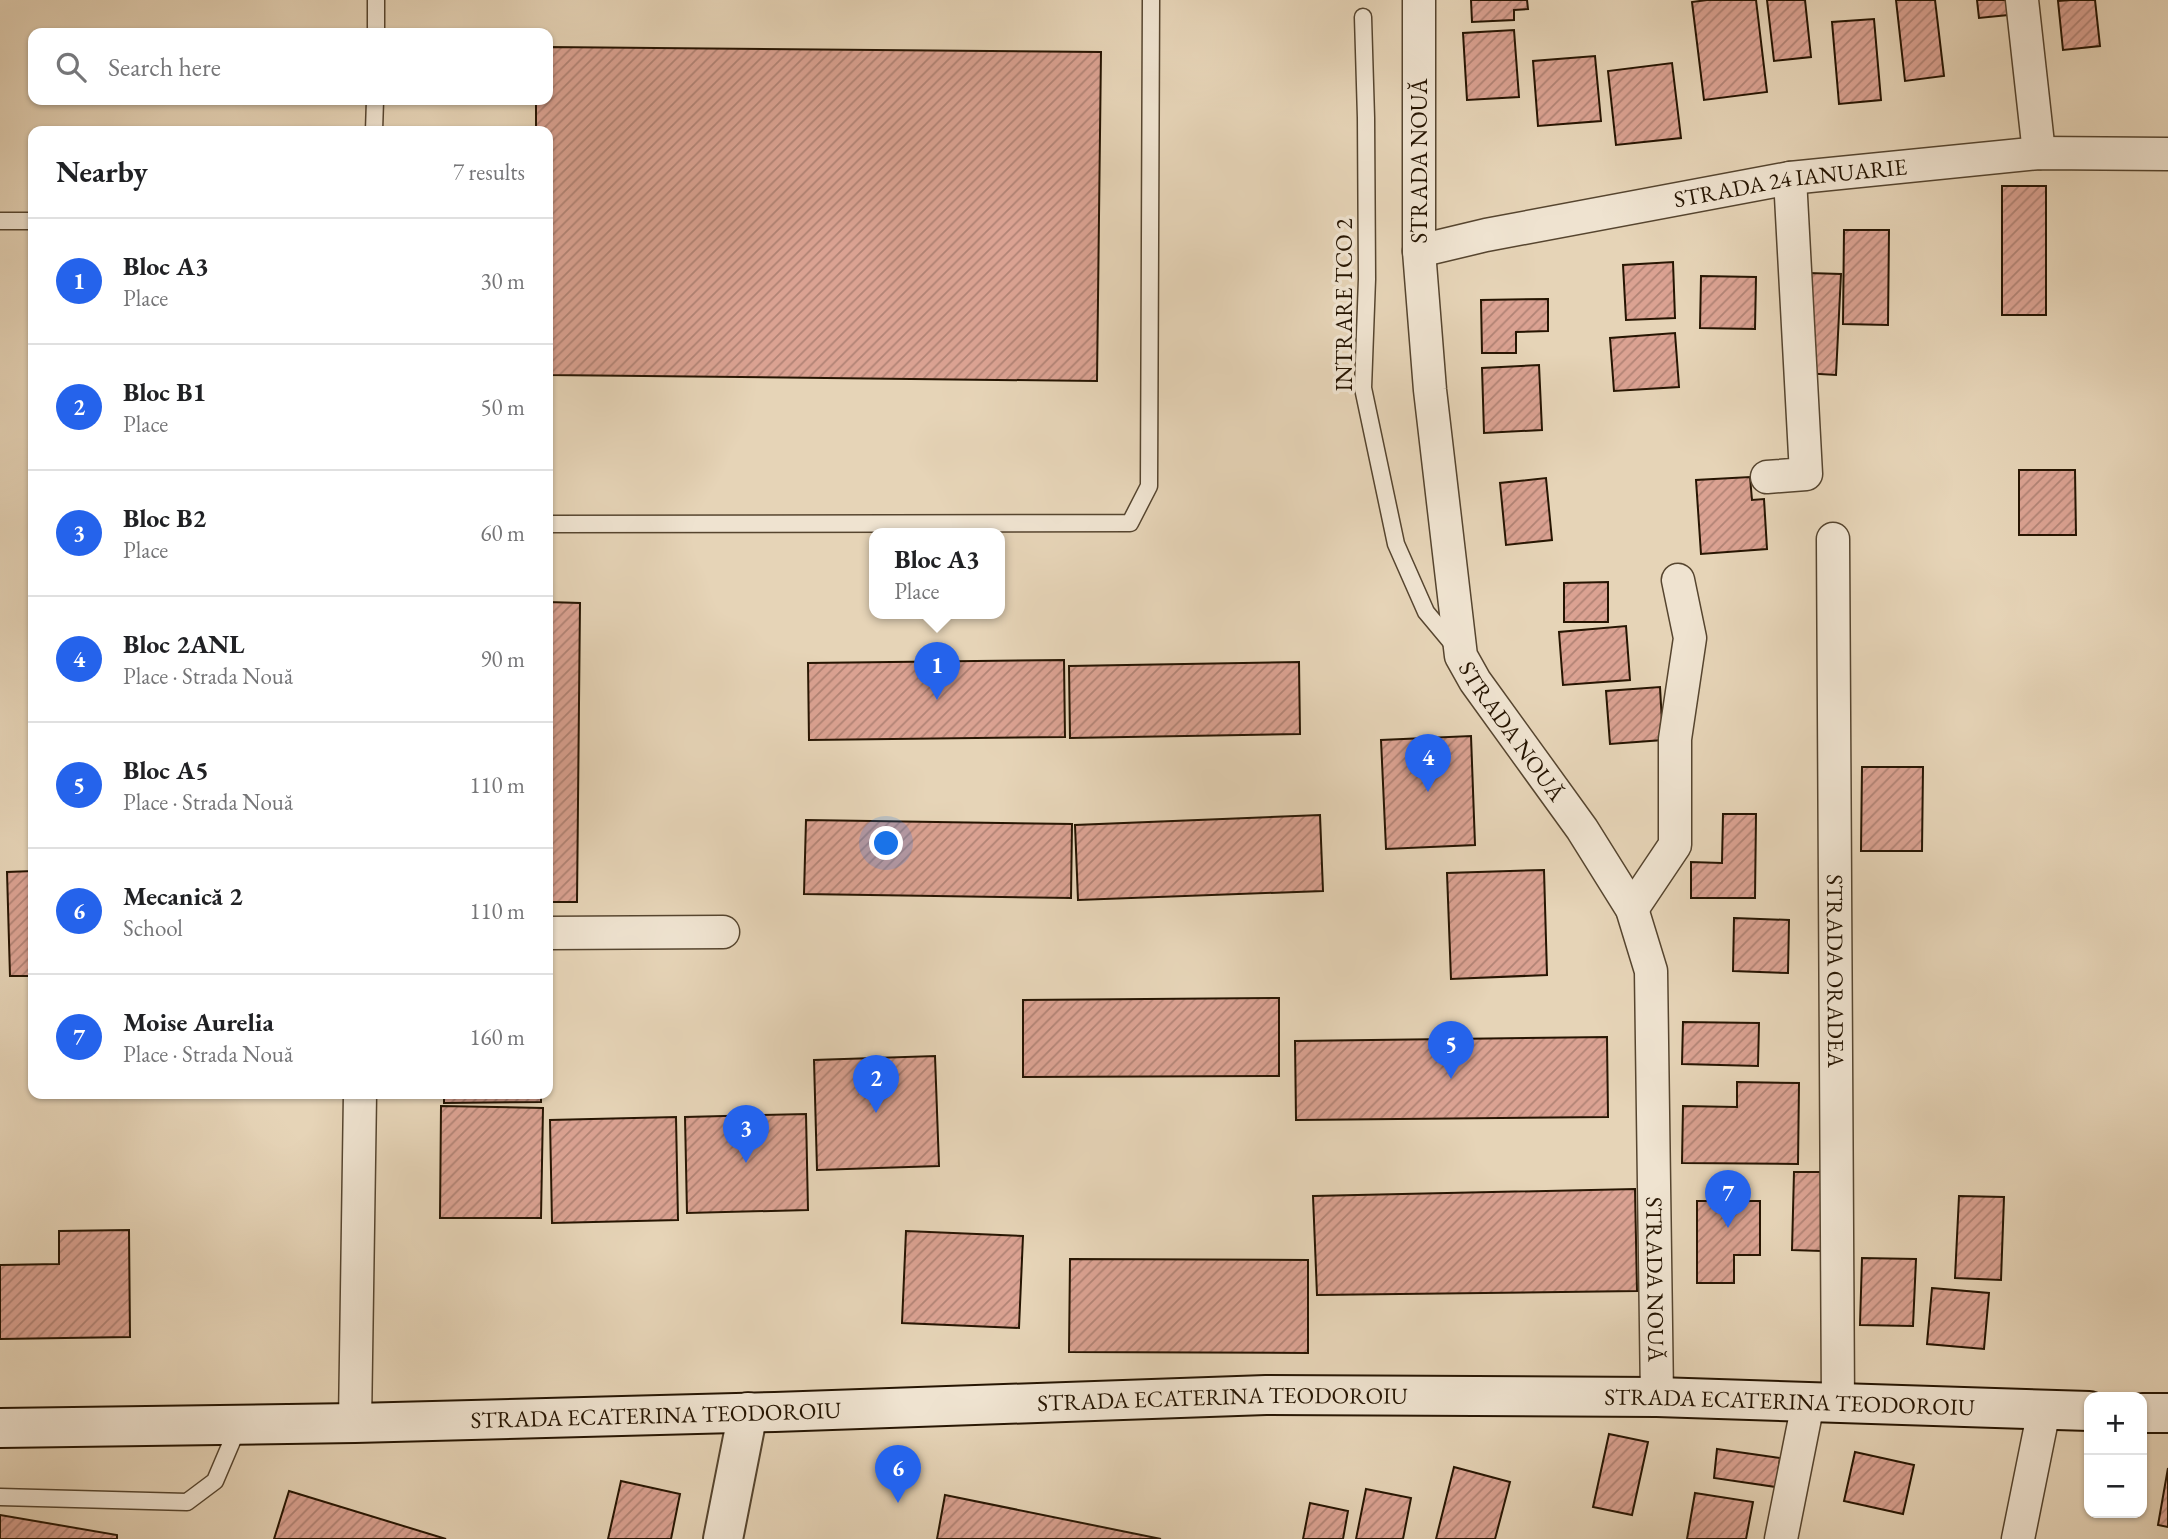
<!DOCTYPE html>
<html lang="en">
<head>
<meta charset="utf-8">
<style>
  body { margin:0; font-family:"EB Garamond",serif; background:#f6f6f6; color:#202124 }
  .controls { position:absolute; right:21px; bottom:21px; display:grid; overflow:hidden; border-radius:14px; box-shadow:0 2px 5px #0004 }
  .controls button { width:63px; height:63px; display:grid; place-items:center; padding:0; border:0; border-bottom:2px solid #e0e0e0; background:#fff; color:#202124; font:35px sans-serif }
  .you { position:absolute; left:887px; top:844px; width:24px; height:24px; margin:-18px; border:5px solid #fff; border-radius:50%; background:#1a73e8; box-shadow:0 0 0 10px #1a73e833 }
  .badge { display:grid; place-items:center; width:46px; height:46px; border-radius:50%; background:#2563eb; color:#fff; font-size:23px; font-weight:700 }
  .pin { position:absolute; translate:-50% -58px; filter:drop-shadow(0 2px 4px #0008) }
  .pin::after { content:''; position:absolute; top:37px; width:24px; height:21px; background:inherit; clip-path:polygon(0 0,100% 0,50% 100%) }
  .popup { position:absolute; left:869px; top:528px; width:136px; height:91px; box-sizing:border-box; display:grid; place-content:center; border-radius:14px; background:#fff; filter:drop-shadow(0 2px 5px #0005); font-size:23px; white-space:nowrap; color:#757577 }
  .popup b { font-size:26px; color:#202124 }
  .popup::after { content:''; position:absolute; left:50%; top:100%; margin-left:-14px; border:14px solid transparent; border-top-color:#fff }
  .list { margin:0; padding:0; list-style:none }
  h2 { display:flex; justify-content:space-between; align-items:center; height:91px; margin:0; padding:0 28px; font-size:30px }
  h2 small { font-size:23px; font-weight:400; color:#757577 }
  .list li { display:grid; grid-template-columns:46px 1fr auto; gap:21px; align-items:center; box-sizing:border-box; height:126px; padding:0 28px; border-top:2px solid #e0e0e0 }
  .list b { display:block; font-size:26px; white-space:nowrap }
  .list p { margin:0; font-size:23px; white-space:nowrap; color:#757577 }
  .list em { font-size:23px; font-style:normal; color:#757577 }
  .icon { flex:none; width:38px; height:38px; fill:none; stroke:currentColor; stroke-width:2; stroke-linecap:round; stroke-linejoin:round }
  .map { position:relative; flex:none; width:2168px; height:1539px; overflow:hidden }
  .search { position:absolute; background:#fff; box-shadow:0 2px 5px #0004; left:28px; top:28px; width:525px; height:77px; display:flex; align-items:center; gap:18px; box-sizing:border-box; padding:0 24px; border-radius:14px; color:#757577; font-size:26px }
  .panel { position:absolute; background:#fff; box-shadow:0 2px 5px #0004; left:28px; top:126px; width:525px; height:973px; border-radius:14px }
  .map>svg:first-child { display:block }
  .building { fill:url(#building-hatch); stroke:#261502; stroke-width:2 }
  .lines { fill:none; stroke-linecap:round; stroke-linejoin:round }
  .service-casing { stroke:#56452f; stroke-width:19 }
  .minor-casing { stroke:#56452f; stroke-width:35 }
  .tertiary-casing { stroke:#56452f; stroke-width:42 }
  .secondary-casing { stroke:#261502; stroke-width:42 }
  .service { stroke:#efe3d0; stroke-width:16 }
  .minor { stroke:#efe3d0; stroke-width:32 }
  .tertiary { stroke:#efe3d0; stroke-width:38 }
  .secondary { stroke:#efe3d0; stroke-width:38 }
  .labels { text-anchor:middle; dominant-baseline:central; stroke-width:7; stroke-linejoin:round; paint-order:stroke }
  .street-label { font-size:23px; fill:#261502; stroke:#efe3d0 }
</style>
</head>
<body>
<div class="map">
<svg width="2168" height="1539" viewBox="0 0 2168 1539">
  <defs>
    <pattern id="building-hatch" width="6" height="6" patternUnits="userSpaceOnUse" patternTransform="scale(1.75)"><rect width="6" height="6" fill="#dba292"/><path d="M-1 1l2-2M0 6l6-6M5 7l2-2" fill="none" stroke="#b18375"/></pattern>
  </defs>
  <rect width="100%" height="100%" fill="#e6d4b7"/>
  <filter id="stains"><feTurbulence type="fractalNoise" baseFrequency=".00286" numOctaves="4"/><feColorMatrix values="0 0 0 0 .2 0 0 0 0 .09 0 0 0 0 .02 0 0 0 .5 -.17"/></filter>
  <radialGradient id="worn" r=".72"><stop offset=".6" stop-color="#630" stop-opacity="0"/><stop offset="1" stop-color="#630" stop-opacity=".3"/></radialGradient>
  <g class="building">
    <path d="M1471,0H1527L1528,9L1514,10V20L1472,22Z"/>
    <path d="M1707,0H1756L1767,92L1704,100L1692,2Z"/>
    <path d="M1767,0H1805L1811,57L1774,61Z"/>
    <path d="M1896,0H1935L1944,76L1905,81Z"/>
    <path d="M1977,0H2016L2018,14L1979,18Z"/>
    <path d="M2071,0H2095L2100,46L2063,50L2058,1Z"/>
    <path d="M1874,19L1881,100L1839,104L1832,22Z"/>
    <path d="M1514,30L1519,97L1467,100L1463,33Z"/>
    <path d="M548,47L1101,52L1097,381L548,375V131H536V100H548Z"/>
    <path d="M1595,56L1601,121L1538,126L1533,61Z"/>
    <path d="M1672,63L1681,138L1616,145L1608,71Z"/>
    <rect x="2002" y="186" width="44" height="129"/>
    <path d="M1844,230H1889L1888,325L1843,324Z"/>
    <path d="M1673,262L1675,318L1626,320L1623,265Z"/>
    <path d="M1808,273L1841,274L1836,375L1803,373Z"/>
    <path d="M1701,276L1756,277L1755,329L1700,328Z"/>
    <path d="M1548,299V331L1516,332V353H1482L1481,300Z"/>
    <path d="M1675,333L1679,387L1614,391L1610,338Z"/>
    <path d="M1539,365L1542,430L1484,433L1482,368Z"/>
    <path d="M2019,470H2075L2076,535H2019Z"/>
    <path d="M1750,477L1752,500L1764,499L1767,549L1701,554L1696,480Z"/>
    <path d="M1546,478L1552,540L1506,545L1500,483Z"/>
    <path d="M1608,582V622H1564V583Z"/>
    <path d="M548,602L580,603L577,902H548Z"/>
    <path d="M1626,626L1630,680L1563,685L1559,632Z"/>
    <path d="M1064,660L1065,737L809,740L808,663Z"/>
    <path d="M1299,662L1300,734L1070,738L1069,666Z"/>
    <path d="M1660,687L1663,740L1610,744L1606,691Z"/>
    <path d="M1471,736L1475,845L1386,849L1381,740Z"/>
    <path d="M1862,767H1923L1922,851H1861Z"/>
    <path d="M1723,814H1756L1755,898H1691V862L1722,863Z"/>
    <path d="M1320,815L1323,891L1078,900L1075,825Z"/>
    <path d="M806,820L1072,824L1071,898L804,894Z"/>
    <path d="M1544,870L1547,975L1451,979L1447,873Z"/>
    <path d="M33,871V976H10L7,872Z"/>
    <path d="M1734,918L1789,920L1788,973L1733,971Z"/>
    <path d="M1279,998V1076L1023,1077V1000Z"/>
    <path d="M1683,1022L1759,1023L1758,1066L1682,1064Z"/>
    <path d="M1607,1037L1608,1117L1296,1120L1295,1041Z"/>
    <path d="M935,1056L939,1166L817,1170L814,1060Z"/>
    <path d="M1737,1082L1799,1083L1798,1164L1682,1163L1683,1106L1737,1107Z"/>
    <path d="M444,1094H541V1102L444,1103Z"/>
    <path d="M441,1106L543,1108L541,1218H440Z"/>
    <path d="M806,1114L808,1210L687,1213L685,1117Z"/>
    <path d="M676,1117L678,1220L552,1223L550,1120Z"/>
    <path d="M1794,1172H1824L1821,1251L1792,1250Z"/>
    <path d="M1635,1189L1637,1291L1317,1295L1313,1196Z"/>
    <path d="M1959,1196L2004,1197L2001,1280L1955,1278Z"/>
    <path d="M1697,1201H1760V1255H1734V1283H1697Z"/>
    <path d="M129,1230L130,1337L0,1339V1265L59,1264V1231Z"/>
    <path d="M906,1231L1023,1236L1019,1328L902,1323Z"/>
    <path d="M1862,1258L1916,1259L1913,1326L1860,1325Z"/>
    <path d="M1070,1259L1308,1260V1353L1069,1352Z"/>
    <path d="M1932,1288L1989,1293L1984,1349L1927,1344Z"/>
    <path d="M1609,1434L1648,1442L1632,1515L1593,1507Z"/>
    <path d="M1717,1449L1780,1458L1776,1487L1714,1478Z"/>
    <path d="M1855,1452L1914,1465L1903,1514L1844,1501Z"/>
    <path d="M1454,1467L1510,1482L1495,1539H1436Z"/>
    <path d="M2168,1468V1527L2158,1525Z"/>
    <path d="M621,1481L680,1494L671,1539H608Z"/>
    <path d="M1366,1489L1411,1498L1403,1539H1356Z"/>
    <path d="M289,1491L446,1539H274Z"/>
    <path d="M1695,1493L1753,1502L1746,1539H1687Z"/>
    <path d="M945,1495L1161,1539H937Z"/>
    <path d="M1310,1503L1348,1511L1343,1539H1303Z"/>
    <path d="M0,1515L117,1535V1539H0Z"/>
  </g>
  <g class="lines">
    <defs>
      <g id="service">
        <path d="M1363,17L1366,118L1367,279L1363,388L1396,544L1426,612L1456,648"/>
        <path d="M376,33V0"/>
        <path d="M374,131L375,100"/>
        <path d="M0,221H33"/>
        <path d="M548,524L1130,523L1149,486L1151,0"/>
        <path d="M0,1497L187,1502L215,1481L238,1427"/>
      </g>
      <g id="minor">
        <path id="s1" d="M1419,0V251L1430,390L1461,656L1475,681L1582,829L1632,909L1651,971L1657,1397"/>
        <path d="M2022,0L2039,153"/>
        <path id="s2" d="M1419,251L1486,235L1790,178L2039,153L2168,154"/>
        <path d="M1767,477L1806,474L1790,178"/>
        <path id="s3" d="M1833,539L1838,1404"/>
        <path d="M1632,909L1675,845V739L1690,638L1678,580"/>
        <path d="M548,933L723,932"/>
        <path d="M355,1423L360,1094"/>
        <path d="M1781,1539L1808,1403"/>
        <path d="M2018,1539L2044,1410"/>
      </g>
      <path id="tertiary" d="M723,1539L748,1412"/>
      <g id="secondary">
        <path d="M2142,1413H2168"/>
        <path id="s4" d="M0,1428L355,1423L775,1412L1266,1395L1657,1397L2089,1411"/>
      </g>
    </defs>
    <use href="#service" class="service-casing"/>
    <use href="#minor" class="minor-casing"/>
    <use href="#tertiary" class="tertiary-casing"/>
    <use href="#secondary" class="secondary-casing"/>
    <use href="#service" class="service"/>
    <use href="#minor" class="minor"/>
    <use href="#tertiary" class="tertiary"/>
    <use href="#secondary" class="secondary"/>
  </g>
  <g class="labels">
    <g class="street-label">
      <text transform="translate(1419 161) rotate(-90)">STRADA NOUĂ</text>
      <text stroke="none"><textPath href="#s2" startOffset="378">STRADA 24 IANUARIE</textPath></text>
      <text transform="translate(1344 305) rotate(-90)">INTRARE TCO 2</text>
      <text stroke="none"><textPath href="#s1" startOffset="749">STRADA NOUĂ</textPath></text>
      <text stroke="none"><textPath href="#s3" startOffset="432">STRADA ORADEA</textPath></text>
      <text stroke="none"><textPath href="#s1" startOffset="1337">STRADA NOUĂ</textPath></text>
      <text stroke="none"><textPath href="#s4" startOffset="1223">STRADA ECATERINA TEODOROIU</textPath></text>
      <text stroke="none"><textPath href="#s4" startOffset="1790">STRADA ECATERINA TEODOROIU</textPath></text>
      <text stroke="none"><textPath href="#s4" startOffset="656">STRADA ECATERINA TEODOROIU</textPath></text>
    </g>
  </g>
  <rect width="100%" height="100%" filter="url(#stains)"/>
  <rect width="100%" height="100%" fill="url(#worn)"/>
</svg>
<div class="controls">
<button>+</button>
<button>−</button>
</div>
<div class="you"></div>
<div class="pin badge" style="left:937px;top:700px">1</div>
<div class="popup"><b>Bloc A3</b>Place</div>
<div class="pin badge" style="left:876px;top:1113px">2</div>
<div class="pin badge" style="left:746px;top:1163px">3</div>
<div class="pin badge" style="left:1428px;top:792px">4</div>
<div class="pin badge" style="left:1451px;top:1079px">5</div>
<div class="pin badge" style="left:898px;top:1503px">6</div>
<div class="pin badge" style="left:1728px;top:1228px">7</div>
<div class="search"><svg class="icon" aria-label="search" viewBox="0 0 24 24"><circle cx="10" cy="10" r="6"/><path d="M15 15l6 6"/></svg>Search here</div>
<section class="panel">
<h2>Nearby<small>7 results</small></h2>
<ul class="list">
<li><span class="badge">1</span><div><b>Bloc A3</b><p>Place</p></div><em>30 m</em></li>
<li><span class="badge">2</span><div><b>Bloc B1</b><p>Place</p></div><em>50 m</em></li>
<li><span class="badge">3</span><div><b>Bloc B2</b><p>Place</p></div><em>60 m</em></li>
<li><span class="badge">4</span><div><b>Bloc 2ANL</b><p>Place · Strada Nouă</p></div><em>90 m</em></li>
<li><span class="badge">5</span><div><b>Bloc A5</b><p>Place · Strada Nouă</p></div><em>110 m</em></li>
<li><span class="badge">6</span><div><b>Mecanică 2</b><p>School</p></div><em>110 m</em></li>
<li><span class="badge">7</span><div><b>Moise Aurelia</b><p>Place · Strada Nouă</p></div><em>160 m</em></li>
</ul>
</section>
</div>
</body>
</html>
